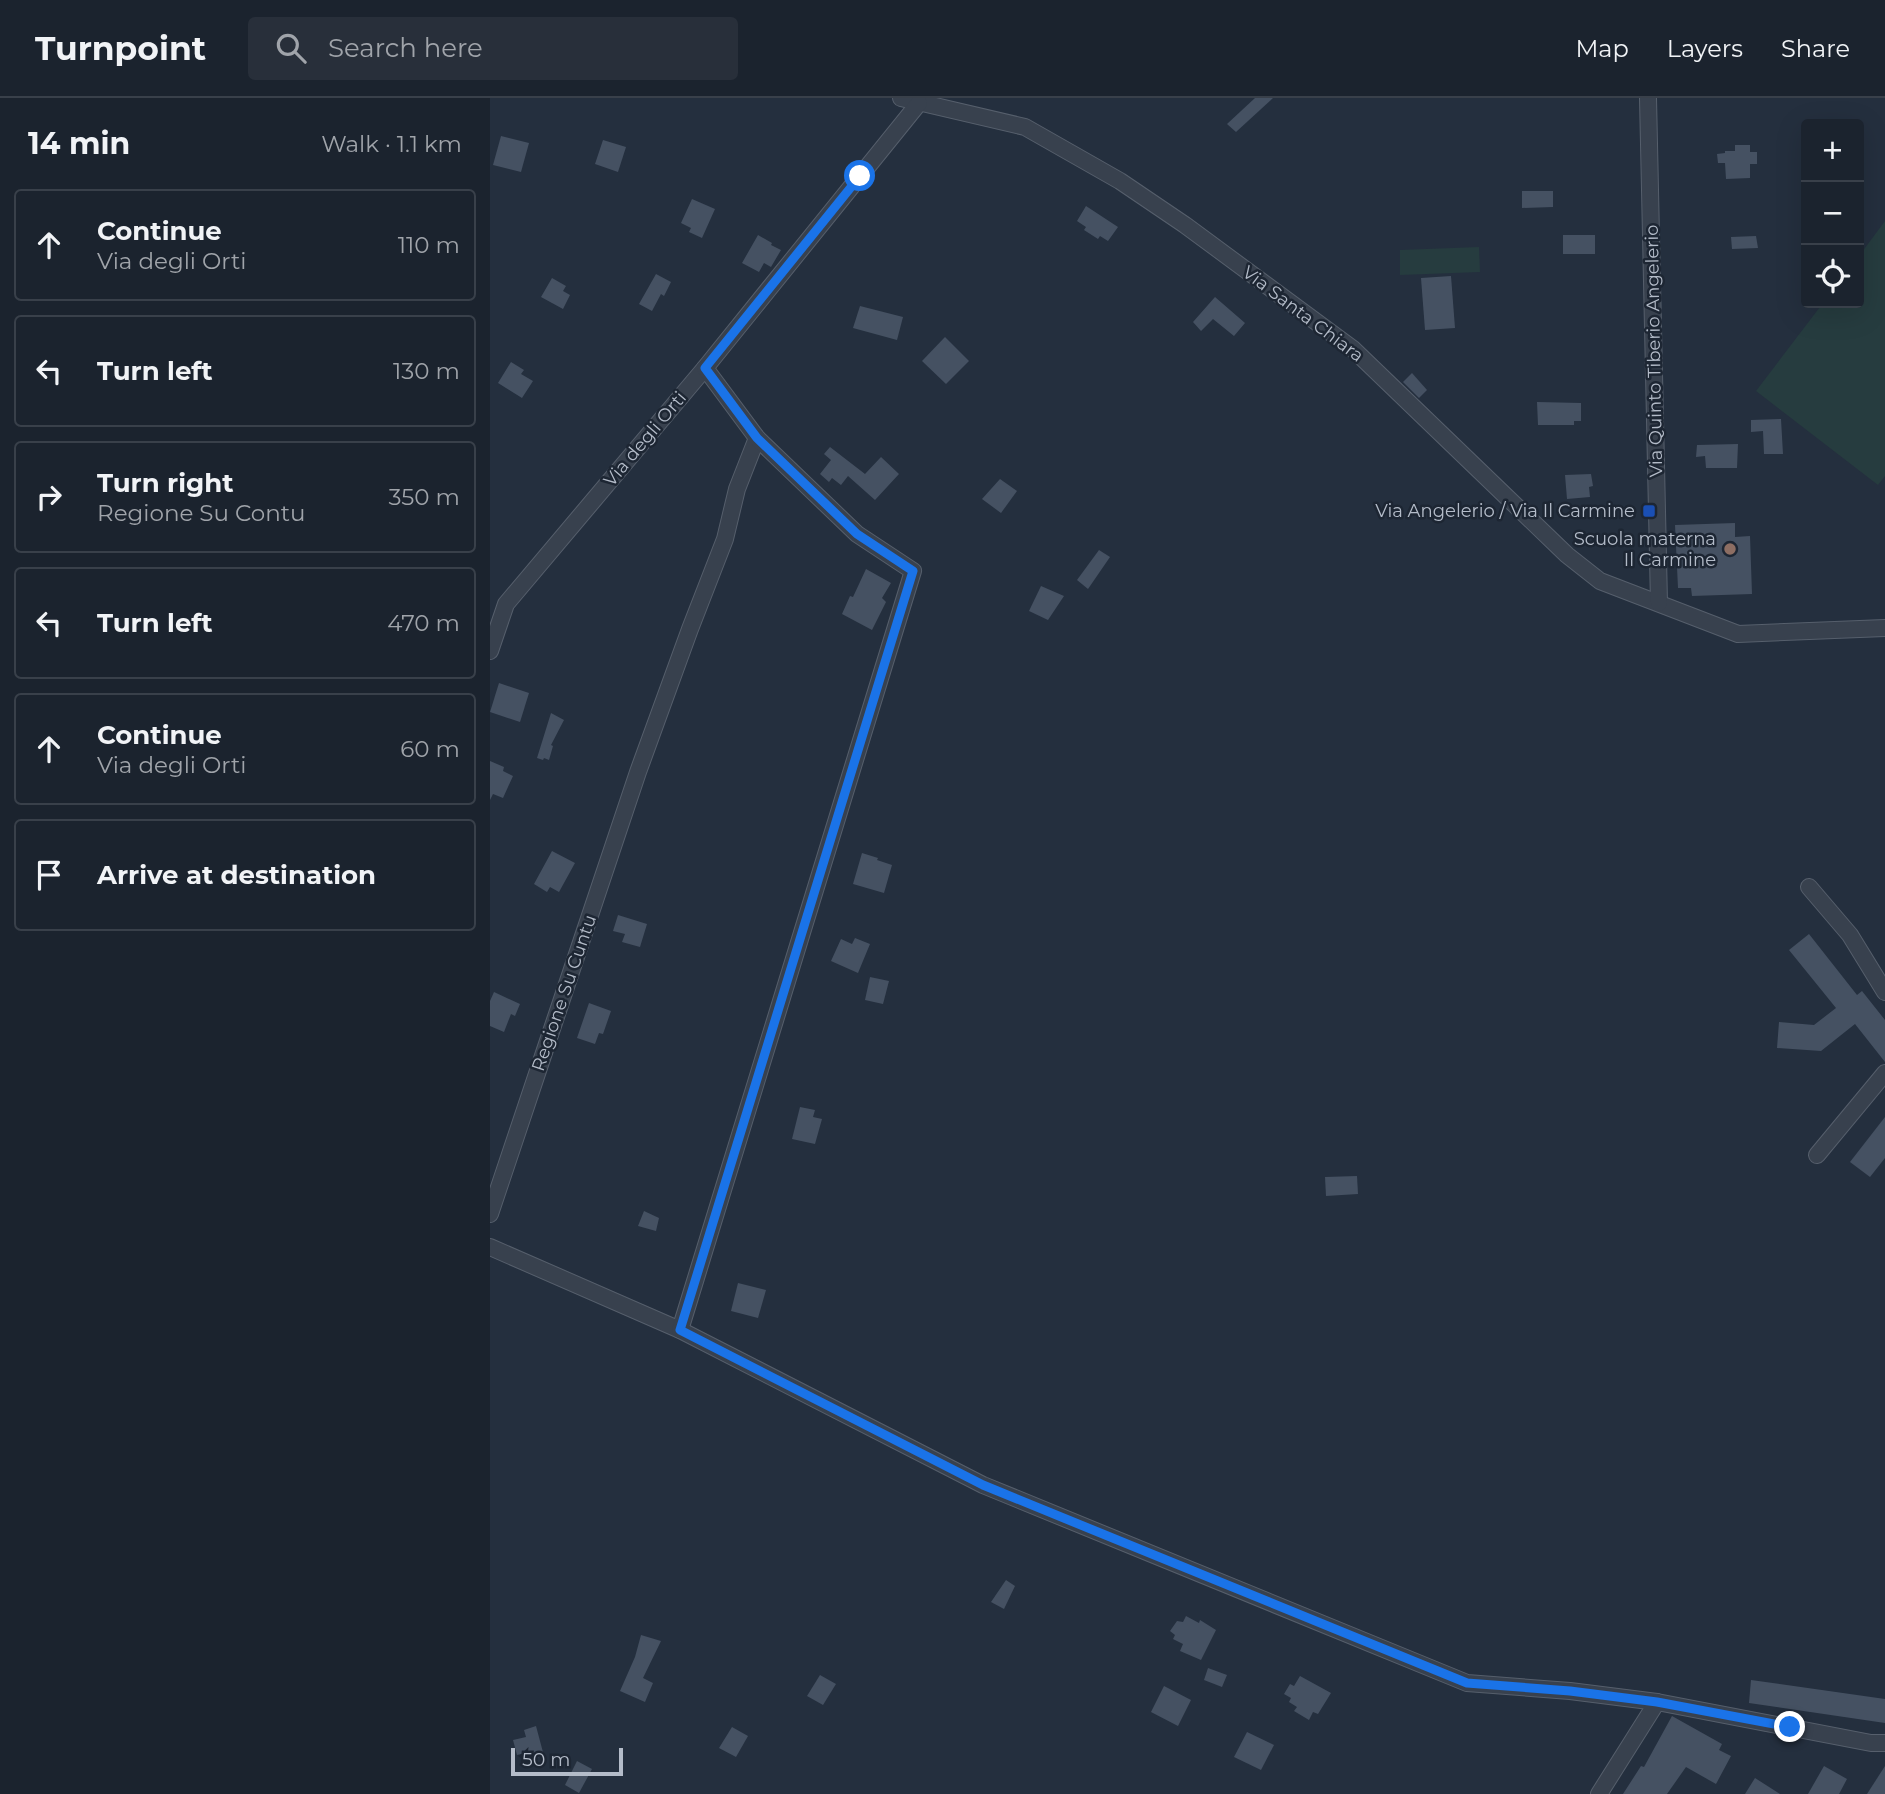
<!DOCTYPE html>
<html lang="en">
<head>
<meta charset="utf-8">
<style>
  body { margin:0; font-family:Montserrat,sans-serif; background:#282f3a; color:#f1f3f6 }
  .controls { position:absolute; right:21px; top:21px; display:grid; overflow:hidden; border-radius:7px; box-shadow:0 7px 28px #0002 }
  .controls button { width:63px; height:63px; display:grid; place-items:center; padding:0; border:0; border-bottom:2px solid #39404a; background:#1b232e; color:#f1f3f6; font:35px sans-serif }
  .scale { position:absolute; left:21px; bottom:18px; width:112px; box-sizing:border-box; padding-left:7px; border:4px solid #b4bcc9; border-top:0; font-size:19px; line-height:24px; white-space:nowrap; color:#b4bcc9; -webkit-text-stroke:5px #1d2633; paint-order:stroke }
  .stop { position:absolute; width:21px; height:21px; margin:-16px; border:5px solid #1a73e8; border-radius:50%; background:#fff }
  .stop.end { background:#1a73e8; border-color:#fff; box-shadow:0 2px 7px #0008 }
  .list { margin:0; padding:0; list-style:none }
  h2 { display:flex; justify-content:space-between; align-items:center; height:91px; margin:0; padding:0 28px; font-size:30px }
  h2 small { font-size:23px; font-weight:400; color:#a0a4aa }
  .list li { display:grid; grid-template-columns:46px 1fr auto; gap:21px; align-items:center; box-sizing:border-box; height:112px; margin:0 14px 14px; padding:0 14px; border:2px solid #39404a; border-radius:7px }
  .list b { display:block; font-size:26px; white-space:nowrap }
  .list p { margin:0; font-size:23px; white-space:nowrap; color:#a0a4aa }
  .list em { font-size:23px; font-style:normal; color:#a0a4aa }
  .icon { flex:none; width:38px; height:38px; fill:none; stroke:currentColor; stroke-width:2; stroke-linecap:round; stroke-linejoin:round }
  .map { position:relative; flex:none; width:1395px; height:1696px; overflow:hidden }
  header { display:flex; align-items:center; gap:42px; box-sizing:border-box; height:98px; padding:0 35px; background:#1b232e; border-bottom:2px solid #39404a }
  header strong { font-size:33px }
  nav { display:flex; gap:38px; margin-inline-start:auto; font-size:24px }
  .search { width:490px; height:63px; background:#282f3a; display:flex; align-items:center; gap:18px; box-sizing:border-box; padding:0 24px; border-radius:7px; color:#a0a4aa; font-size:26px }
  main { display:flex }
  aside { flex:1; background:#1b232e }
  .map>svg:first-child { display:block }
  .pitch { fill:#263c3f }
  .building { fill:#455162 }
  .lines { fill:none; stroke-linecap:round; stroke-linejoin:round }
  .minor-casing { stroke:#565f6c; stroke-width:18 }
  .minor { stroke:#38414e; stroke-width:16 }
  .route { stroke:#1a73e8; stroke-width:9 }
  .transit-dot { fill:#1a4fb4; stroke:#1d2633; stroke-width:2.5 }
  .education-dot { fill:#8d6e63; stroke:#1d2633; stroke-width:2.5 }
  .labels { text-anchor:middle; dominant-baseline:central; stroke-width:5; stroke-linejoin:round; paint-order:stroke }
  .street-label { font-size:18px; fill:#b4bcc9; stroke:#1d2633 }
  .poi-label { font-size:18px; fill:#b4bcc9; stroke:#1d2633; text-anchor:end }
</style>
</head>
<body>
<header>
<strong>Turnpoint</strong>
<div class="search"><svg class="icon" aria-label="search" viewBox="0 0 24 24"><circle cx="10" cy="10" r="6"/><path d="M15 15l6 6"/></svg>Search here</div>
<nav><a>Map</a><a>Layers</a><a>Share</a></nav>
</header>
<main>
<aside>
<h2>14 min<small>Walk · 1.1 km</small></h2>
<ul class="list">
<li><svg class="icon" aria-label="ahead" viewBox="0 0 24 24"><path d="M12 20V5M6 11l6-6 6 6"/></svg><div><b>Continue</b><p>Via degli Orti</p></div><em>110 m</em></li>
<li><svg class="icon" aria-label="left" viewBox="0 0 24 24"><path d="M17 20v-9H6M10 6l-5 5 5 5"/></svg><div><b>Turn left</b></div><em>130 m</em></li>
<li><svg class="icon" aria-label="right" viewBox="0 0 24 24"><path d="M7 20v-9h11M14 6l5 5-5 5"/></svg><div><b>Turn right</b><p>Regione Su Contu</p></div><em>350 m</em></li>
<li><svg class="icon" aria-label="left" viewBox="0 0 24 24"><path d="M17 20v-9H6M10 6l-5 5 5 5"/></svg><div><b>Turn left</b></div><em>470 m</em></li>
<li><svg class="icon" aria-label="ahead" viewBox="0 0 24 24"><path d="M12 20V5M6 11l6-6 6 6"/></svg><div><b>Continue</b><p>Via degli Orti</p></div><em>60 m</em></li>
<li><svg class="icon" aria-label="arrive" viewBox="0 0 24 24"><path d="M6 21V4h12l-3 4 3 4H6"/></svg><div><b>Arrive at destination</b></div></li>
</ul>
</aside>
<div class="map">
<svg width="1395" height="1696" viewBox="0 0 1395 1696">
  <rect width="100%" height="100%" fill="#242f3e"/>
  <g class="pitch">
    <path d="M1395,123V378L1388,387L1266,293L1333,205H1369V158Z"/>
    <path d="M989,149L990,174L910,177V152Z"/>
  </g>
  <g class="building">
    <path d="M765,0H783L746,34L737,26Z"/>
    <path d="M11,38L39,45L31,74L3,67Z"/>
    <path d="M113,42L136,49L128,74L105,66Z"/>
    <path d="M1245,47H1260V54H1267V66H1260V80L1236,81L1235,65H1228L1227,56L1235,55V53H1245Z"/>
    <path d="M1032,93H1063V109L1032,110Z"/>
    <path d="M202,101L225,111L212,140L199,134L201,130L191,125Z"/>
    <path d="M596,108L628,129L618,143L610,138L608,141L594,132L596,129L587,123Z"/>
    <path d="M268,137L282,145L281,147L291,152L281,169L274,165L269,174L252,165Z"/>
    <rect x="1073" y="137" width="32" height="19"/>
    <path d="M1266,138L1268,150L1242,151L1241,139Z"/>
    <path d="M166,176L181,184L174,198L171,196L162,213L149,206Z"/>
    <path d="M961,178L965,230L935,232L931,180Z"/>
    <path d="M62,180L76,188L73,193L80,197L73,211L51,199Z"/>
    <path d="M725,199L755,225L744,238L723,221L711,233L703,224Z"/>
    <path d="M370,208L413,219L407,242L363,230Z"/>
    <path d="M455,239L479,263L456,286L432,263Z"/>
    <path d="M21,264L34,272L31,276L43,283L32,300L8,285Z"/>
    <path d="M922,275L937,292L929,300L913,284Z"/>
    <path d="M1047,304L1091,305V323H1084V327H1048Z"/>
    <path d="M1291,321L1293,356H1274L1273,333L1261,334V322Z"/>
    <path d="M1248,346L1247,370H1216L1215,358L1206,359L1207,347Z"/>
    <path d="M340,349L375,376L391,359L409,376L385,402L358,378L351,387L342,380L339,384L330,376L341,362L334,356Z"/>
    <path d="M1101,376L1103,388L1099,389L1100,399L1077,401L1075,377Z"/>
    <path d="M510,381L527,393L511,415L492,401Z"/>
    <path d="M1245,425V439L1260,438L1262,496L1202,498L1201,490H1188L1185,427Z"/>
    <path d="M609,452L620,459L598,491L587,482Z"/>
    <path d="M376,471L401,485L392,500L396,504L382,532L352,516L360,498L363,499Z"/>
    <path d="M551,488L574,498L558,522L539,513Z"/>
    <path d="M9,585L39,595L30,624L0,614Z"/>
    <path d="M61,615L74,622L61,647L63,648L59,662L54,660L53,662L47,660Z"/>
    <path d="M0,663L14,669L13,673L23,678L13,700L3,696L0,702Z"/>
    <path d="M62,753L85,765L69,794L60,789L57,794L44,786Z"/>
    <path d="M372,755L388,760L387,762L402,767L394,795L363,786Z"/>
    <path d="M128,817L157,826L150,849L132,844L135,836L123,833Z"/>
    <path d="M1319,836L1367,897L1372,893L1395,922V964L1365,926L1331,953L1287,950L1289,924L1324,927L1346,910L1299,852Z"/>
    <path d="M365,840L380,846L368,875L341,863L351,841L362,846Z"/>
    <path d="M380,879L399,883L393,906L375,902Z"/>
    <path d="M4,894L30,906L25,918L21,916L14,934L0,928V903Z"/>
    <path d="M99,905L121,913L113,936L109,935L105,946L87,940Z"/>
    <path d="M310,1009L325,1012L323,1019L332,1021L325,1046L302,1041Z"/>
    <path d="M1395,1019V1060L1380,1079L1360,1064Z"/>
    <path d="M867,1078L868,1096L836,1098L835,1079Z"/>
    <path d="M154,1113L169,1120L166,1133L148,1128Z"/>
    <path d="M248,1185L276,1192L268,1220L241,1213Z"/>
    <path d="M516,1482L525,1488L514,1511L501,1504Z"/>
    <path d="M696,1518L709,1525L710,1522L726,1532L711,1562L690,1553L693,1546L683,1541L685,1537L680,1533L687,1523L693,1524Z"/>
    <path d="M151,1537L171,1543L153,1580L163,1585L155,1604L130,1593L145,1559Z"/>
    <path d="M718,1570L737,1577L732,1589L714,1582Z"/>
    <path d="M330,1577L346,1586L333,1607L317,1598Z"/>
    <path d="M810,1578L841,1595L828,1616L823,1614L819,1622L804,1613L807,1609L799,1604L801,1600L794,1596L800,1586L804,1588Z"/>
    <path d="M1261,1582L1395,1601V1625L1259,1605Z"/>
    <path d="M674,1588L701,1602L688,1628L661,1614Z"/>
    <path d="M1182,1618L1232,1646L1229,1652L1241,1658L1226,1686L1196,1669L1177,1696H1133L1151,1668L1154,1669Z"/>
    <path d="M46,1628L54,1658L41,1661L39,1654L27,1657L23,1642L36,1639L34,1632Z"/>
    <path d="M242,1629L258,1638L246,1659L229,1650Z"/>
    <path d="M757,1634L784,1647L771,1672L744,1659Z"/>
    <path d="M87,1663L102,1671L89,1695L75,1687Z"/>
    <path d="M1334,1668L1357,1681L1349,1696H1318Z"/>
    <path d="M1395,1668V1696H1377Z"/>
    <path d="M1265,1680L1290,1696H1255Z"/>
  </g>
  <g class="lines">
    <defs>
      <g id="minor">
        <path d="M411,0L535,29L630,83L695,127L863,251L1077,457L1110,483L1248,536L1395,530"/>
        <path d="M1158,0L1169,505"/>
        <path d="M0,553L16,506L215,270L429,5"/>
        <path d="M1319,789L1360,837L1395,894"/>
        <path d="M1327,1057L1395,975"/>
        <path d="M0,1116L148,674L200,531L235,441L247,391L267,340"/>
        <path d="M0,1149L190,1232L493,1387L977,1585L1080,1593L1167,1604L1381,1645H1395"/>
        <path d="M190,1232L423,473L367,436L267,340L215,270"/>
        <path d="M1109,1696L1167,1604"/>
      </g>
    </defs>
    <use href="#minor" class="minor-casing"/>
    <use href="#minor" class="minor"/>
  </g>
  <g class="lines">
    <path class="route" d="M370,78L215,270L267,340L367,436L423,473L190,1232L493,1387L977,1585L1080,1593L1167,1604L1300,1629"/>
  </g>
  <rect class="transit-dot" x="1152" y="406" width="14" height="14" rx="3.5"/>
  <circle class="education-dot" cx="1240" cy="451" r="7"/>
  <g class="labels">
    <g class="street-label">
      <text transform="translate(813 216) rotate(37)">Via Santa Chiara</text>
      <text transform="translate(1164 253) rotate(-91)">Via Quinto Tiberio Angelerio</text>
      <text transform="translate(155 341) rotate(-50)">Via degli Orti</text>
      <text transform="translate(74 895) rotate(-71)">Regione Su Cuntu</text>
    </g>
    <g class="poi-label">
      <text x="1145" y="413">Via Angelerio / Via Il Carmine</text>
      <text x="1226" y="441">Scuola materna<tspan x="1226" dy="21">Il Carmine</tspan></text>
    </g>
  </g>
</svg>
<div class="controls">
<button>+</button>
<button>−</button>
<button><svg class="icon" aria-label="locate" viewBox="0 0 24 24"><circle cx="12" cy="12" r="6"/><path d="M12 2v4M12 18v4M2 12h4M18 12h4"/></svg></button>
</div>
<div class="scale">50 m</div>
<div class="stop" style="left:370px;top:78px"></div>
<div class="stop end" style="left:1300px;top:1629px"></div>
</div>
</main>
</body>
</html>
